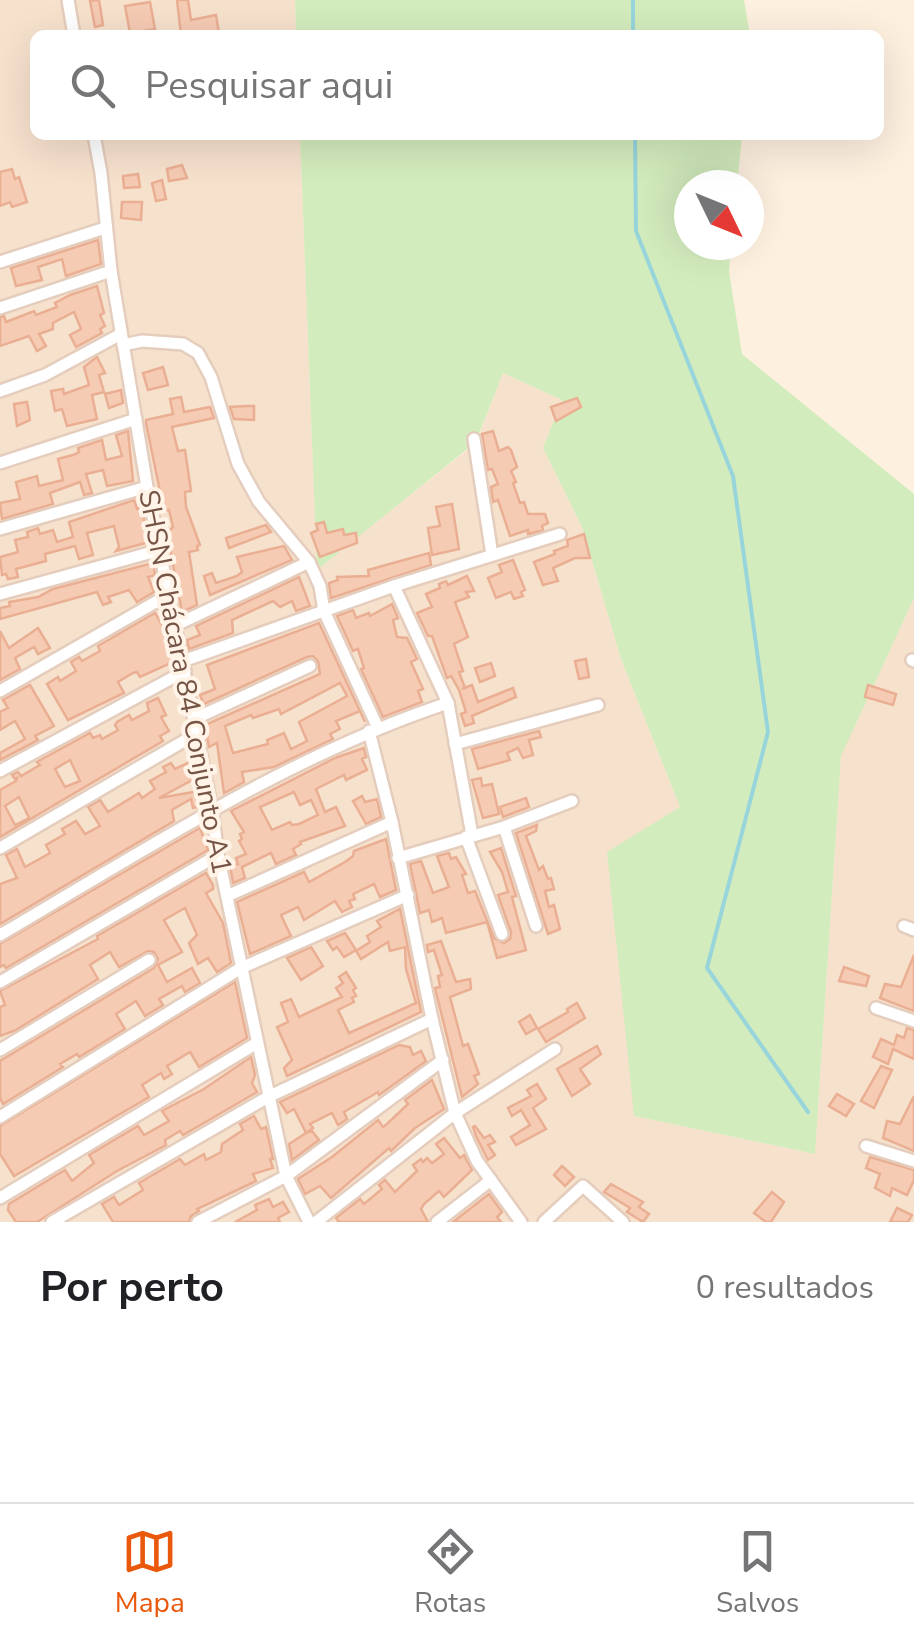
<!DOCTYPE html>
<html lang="pt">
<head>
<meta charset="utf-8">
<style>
  body { margin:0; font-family:"Nunito Sans",sans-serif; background:#f6f6f6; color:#202124 }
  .compass { position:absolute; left:674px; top:170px; width:90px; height:90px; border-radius:50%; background:#fff; box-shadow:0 10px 40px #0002; rotate:133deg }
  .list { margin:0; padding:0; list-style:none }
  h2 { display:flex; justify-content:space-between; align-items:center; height:130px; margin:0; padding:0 40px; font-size:42px }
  h2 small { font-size:32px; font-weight:400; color:#757577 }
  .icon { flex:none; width:55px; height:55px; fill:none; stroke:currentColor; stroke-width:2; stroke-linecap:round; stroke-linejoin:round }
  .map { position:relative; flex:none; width:914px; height:1222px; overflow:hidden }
  .search { position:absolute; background:#fff; box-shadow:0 10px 40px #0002; left:30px; right:30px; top:30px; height:110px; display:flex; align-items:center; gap:25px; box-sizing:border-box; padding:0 35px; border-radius:15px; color:#757577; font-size:38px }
  .sheet { height:280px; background:#fff }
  nav { display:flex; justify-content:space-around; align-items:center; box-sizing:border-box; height:140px; border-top:2px solid #e0e0e0; background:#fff; font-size:28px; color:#757577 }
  nav a { display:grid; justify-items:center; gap:5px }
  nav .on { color:#ea580c }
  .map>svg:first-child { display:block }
  .residential { fill:#f6e1cd }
  .green { fill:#d3ecbd }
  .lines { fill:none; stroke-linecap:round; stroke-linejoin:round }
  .stream { stroke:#98d5db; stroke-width:4 }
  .building { fill:#f6cbb4; stroke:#eaaf93; stroke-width:2.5; fill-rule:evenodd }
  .street-casing { stroke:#e5cdbd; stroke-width:16 }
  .street { stroke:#fff; stroke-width:11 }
  .labels { text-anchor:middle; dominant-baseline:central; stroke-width:8; stroke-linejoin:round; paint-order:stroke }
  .street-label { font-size:28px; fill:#765445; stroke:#fff4e7 }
</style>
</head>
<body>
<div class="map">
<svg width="914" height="1222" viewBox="0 0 914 1222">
  <rect width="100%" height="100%" fill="#fef0df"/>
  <path class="residential" d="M0,0H295L296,35H35V135H300L317,569L476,443L503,373L562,400L543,448L582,527L621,659L680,807L634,1116L815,1154L841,755L914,598V1222H0Z"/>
  <g class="green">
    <path d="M295,0H744L750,35H296Z"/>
    <path d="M300,135H742L737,185H689V245H731L729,271L742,354L914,494V598L841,756L815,1154L634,1116L607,852L680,807L621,659L582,527L543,448L562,400L503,373L476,442L317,570Z"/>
  </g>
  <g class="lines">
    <g class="stream">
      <path d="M633,0V35"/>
      <path d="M635,135L636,231L733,476L768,732L707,968L808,1112"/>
    </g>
  </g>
  <g class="building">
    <path d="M99,0L103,25L95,27L90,1Z"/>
    <path d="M177,0H188L191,20L216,15L219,33L181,35Z"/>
    <path d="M150,2L155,29L130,33L125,6Z"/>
    <path d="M182,165L187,178L169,181L167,169Z"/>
    <path d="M12,169L15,179L19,177L27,202L12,207L10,202L0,206V172Z"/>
    <path d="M138,174L140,187L124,188L123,176Z"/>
    <path d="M162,180L166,199L156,201L152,183Z"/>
    <path d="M122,202H142L141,220L121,218Z"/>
    <path d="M98,240L101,264L66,276L62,259L38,267L42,280L16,286L11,268Z"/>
    <path d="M97,286L104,313L100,315L105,326L100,329L102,333L76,347L70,335L81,329L74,312L53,323V329L39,334L46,346L37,351L29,336L0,346V317L4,316L6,322L34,311L36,315L57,307L55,303L70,295Z"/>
    <path d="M97,357L105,373L99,375L104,392L92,395L97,419L67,426L62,409L55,411L51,391L63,389L64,394L89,385L84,367Z"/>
    <path d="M163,367L168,385L148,390L143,373Z"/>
    <path d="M121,390L123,403L109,408L105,394Z"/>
    <path d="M181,397L184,412L210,407L214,418L172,427L178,451L185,450L191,491L185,492L186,507L200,545L197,546L198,550L189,552L197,605L182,612L167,533L173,527L169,510L164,511L146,423V420L173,414L170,399Z"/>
    <path d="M577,398L581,407L556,421L551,407Z"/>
    <path d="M27,402L30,420L17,426L14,404Z"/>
    <path d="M247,406H254V420L234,419L230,407Z"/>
    <path d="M128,431L133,481L107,486L103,470L86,474L92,493L84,495L80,482L50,493L53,504L2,519L0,503L20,499L16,482L37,476L39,486L63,480L58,459L73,455L79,452L78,448L102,440L106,460L122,456L116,435Z"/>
    <path d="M493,431L499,451L508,447L511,450L517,467L511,471L516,482L513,483L520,503L524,502L528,514H545L548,523L542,526L543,530L528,534V530L510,536L498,500L493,502L491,487L498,484L492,469L488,470L482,434Z"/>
    <path d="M134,500L137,509L141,508L149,542L116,551L119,547L114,526L87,533L93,555L79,559L75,546L45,554L46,561L16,569L18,577L8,579L6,574L2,575L0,557L18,552L15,540L28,537L27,532L38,528L40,534L53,530L57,542L73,537L69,522Z"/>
    <path d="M452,504L459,549L432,555L428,528L440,526L436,507Z"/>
    <path d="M324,522L327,533L343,529L344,535L356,533L357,543L320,557L311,533L318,530L316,524Z"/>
    <path d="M266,525L271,532L229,548L226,538Z"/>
    <path d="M584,534L590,558H575L553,568L558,581L543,585L534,562L555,554L554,551L568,546L567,540Z"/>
    <path d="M284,546L292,560L210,595L204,576L212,573L216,583L237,576L242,572L237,557Z"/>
    <path d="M429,553L431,565L331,598L329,583L338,580L337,577L369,576L368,570Z"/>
    <path d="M513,560L525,590L521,592L523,596L514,599L511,592L496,598L488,578L502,572L499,565Z"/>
    <path d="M153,563L155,575L148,577L154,592L137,602L129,590L108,597L111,602L103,605L97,592L0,619V608L10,606L9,602L38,597L53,589Z"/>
    <path d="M467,576L474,591L466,592L469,597L455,602L468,637L454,644L463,671L459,672L465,688L462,689L472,685L478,702L513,688L516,697L472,716L474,723L465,726L461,714L466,712L459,690L451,676L447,678L432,636H428L417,613L432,607L426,594L440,588L439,584L446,581L448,585Z"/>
    <path d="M299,577L310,606L296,611L292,601L280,607L273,601L232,620L233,633L189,649L187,640L200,635L196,626Z"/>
    <path d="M392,604L398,618L393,620L397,637L407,638L417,659L411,662L423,689L418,691L422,702L383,717L361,669L364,668L358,649L353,651L337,616L353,610L356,618L369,613L370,616Z"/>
    <path d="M155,613L166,631L173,662L140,677L137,672L133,673L118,682L124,693L68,720L47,684L58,677L60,681L76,671L71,662L79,657L82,661L100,651L98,646Z"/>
    <path d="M319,623L365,722L360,711L336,721L340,729L330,734L333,739L274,767L242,772L244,782L224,793L217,743L209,747L205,725L320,674L318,661L313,656L307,657L204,704L200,695L215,689L207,665ZM340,683L347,696L299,722L307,741L291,749L284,733L267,740L268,744L233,753L225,726L251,715L253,718L279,709L281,714Z"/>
    <path d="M38,628L50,648L38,654L34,647L15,658L20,669L0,680V631L9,648Z"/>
    <path d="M586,659L589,677L579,679L575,661Z"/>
    <path d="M491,663L495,676L480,682L475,668Z"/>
    <path d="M30,685L54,726L35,736L38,740L0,760V753L25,739L15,721L0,730V712L8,708L3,700Z"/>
    <path d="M868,685L896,694L893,705L865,697Z"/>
    <path d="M158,698L166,715L161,717L169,731L160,736L163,741L0,837V790L16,781L17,778L15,779L12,775L18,772L21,776L40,765L37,762L90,733L93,738L100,735L102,739L118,730L115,725L117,722L129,715L132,720L149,711L147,703ZM70,760L80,781L65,787L55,769ZM19,797L29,818L15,825L5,806Z"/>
    <path d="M539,731L541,737L529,740L533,755L523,758L518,748L507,753L510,760L478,769L472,749Z"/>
    <path d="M364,748L366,757L362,759L367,770L346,780L344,775L316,789L325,812L336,807L345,826L300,842L301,844L293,849L296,855L276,864L271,853L242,867L245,878L233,883L230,866L238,864L236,858L246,854L239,841L242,839L240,834L244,832L231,811L335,758ZM294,792L300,805L311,800L318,815L299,824L292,825L290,822L272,830L260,807Z"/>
    <path d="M171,763L175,769L188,763L196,778L159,798L199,791L202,806L193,808L191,799L172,810L174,821L0,924V884L17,878L6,855L17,849L25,867L50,853L46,845L65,834L62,829L76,821L85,834L100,826L88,807L100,800L108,812L139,793L142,798L155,789L150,781L166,772L163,767Z"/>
    <path d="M481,778L482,786L492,784L499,814L483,818L472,780Z"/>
    <path d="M362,796L365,802L377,799L381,817L366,824L353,801Z"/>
    <path d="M526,798L529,807L503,817L500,807Z"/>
    <path d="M537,825L536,831L526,836L539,870L543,866L548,879L551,878L554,889L545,891L549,907L554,905L560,929L548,934L516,833Z"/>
    <path d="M200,828L208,850L6,968L4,965L0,967V944Z"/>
    <path d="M386,839L396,890L380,897L374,884L353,894L355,899L349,901L352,907L342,912L335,901L304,920L298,907L281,915L291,936L250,954L237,902L304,872L309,882L345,862L353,856L354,851Z"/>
    <path d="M501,848L516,896L512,897L526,950L497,958L487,922L446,933L442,918L432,922L429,910L420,913L410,864L421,861L433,893L449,887L437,856L449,853L451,859L456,857L466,874L462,875L468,893L475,891L494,938L504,943L510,939L511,932L498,895L508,892L502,872L490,852Z"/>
    <path d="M206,873L213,885V889L206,893L223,923L231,963L217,972L208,958L198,964L189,943L197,935L185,908L164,920L182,952L158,965L167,982L192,968L200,983L185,992L182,986L159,999L163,1005L145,1016L136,1001L116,1014L125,1029L79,1057L77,1054L60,1064L63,1067L3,1104L0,1098V1061L154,968L158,959L154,952L148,951L119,967L110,952L90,965L98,979L16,1030L0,1036V1007L5,1005L0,991L98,939L97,936Z"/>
    <path d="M400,909L421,1012L287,1076L284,1068L292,1060L277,1027L288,1022L281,1003L291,999L299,1017L335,1000L342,997L336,988L343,983L339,977L346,972L356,988L353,990L356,996L352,998L354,1002L338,1010L349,1033L416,1003L406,969L405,947L390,951L388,942L361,959L356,951L370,942L367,936L381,927L377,921Z"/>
    <path d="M345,933L356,950L344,957L337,947L333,950L327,941Z"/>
    <path d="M441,941L456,982L470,979L471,989L450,997L463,1046L468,1044L479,1074L474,1076L478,1084L462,1097L435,988L440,987L438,976L442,975L434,950L428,952L427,945Z"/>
    <path d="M311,947L323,966L301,980L287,958Z"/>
    <path d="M914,955V1011L880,998L885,984L901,987Z"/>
    <path d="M844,967L869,976L866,986L839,981Z"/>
    <path d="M235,982L247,1038L199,1067L190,1052L167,1066L172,1074L164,1079L161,1073L142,1085L149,1097L14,1176L0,1154V1126Z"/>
    <path d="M577,1003L585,1018L546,1042L538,1029L568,1012L567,1009Z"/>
    <path d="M530,1015L537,1028L526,1034L519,1022Z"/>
    <path d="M907,1028L914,1030V1059L893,1049L888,1064L873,1057L881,1039L894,1045L897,1035L904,1038Z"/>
    <path d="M399,1045L410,1047L413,1055L421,1051L426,1061L379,1095L378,1092L344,1112L347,1119L343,1122L338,1125L332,1113L310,1124L313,1128L306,1133L312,1131L319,1140L292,1160L289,1144L306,1133L294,1109L287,1113L280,1102Z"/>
    <path d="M597,1046L601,1054L580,1069L590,1084L572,1096L557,1069Z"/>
    <path d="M251,1057L255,1075L252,1083L257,1092L183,1135L180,1131L165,1140L166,1145L117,1171L37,1222H16L8,1210L9,1204L65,1170L72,1181L94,1163L89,1155L138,1126L144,1135L169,1121L162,1111L204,1089Z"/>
    <path d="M881,1066L892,1070L874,1108L861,1101Z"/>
    <path d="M432,1080L444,1109L415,1128L391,1151L389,1148L331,1198L320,1186L305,1194L298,1179L332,1157L378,1120L383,1127L387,1124L408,1104L405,1100Z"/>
    <path d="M537,1084L546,1099L533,1108L546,1129L516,1145L511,1137L530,1125L521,1110L512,1116L508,1108L531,1096L527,1090Z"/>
    <path d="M837,1094L854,1104L846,1116L829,1106Z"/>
    <path d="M914,1096V1151L883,1138L887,1121L900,1124Z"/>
    <path d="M254,1116L261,1129L266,1127L273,1159H270L273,1168L253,1174L256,1181L197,1209L199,1211L191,1216L189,1222H113L102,1204L114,1197L119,1205L143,1190L139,1183L180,1159L185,1165L204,1154L206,1160L221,1152L222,1144L243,1130L240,1124Z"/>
    <path d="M475,1126L484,1138L490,1135L495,1142L488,1145L495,1155L488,1160L476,1136L473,1127Z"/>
    <path d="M444,1138L460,1158L464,1155L472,1170L444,1197L439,1191L424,1204L421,1209L428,1222H339L336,1218L360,1199L364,1204L382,1189L379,1185L385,1180L395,1192L417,1171L413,1165L421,1159L423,1162L427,1158L432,1163L444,1154L436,1144Z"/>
    <path d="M870,1157L914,1170V1180L907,1195L892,1188L890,1196L875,1188L880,1174L866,1168Z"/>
    <path d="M562,1166L574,1177L565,1186L554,1175Z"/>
    <path d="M611,1184L643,1202L639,1207L649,1214L643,1222L627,1212L630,1208L604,1192Z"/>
    <path d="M772,1192L784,1202L771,1222H766L754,1213Z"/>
    <path d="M489,1194L502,1212L497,1217L501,1222H453Z"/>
    <path d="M269,1199L273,1207L283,1202L289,1212L278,1218L280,1222H235L257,1210L255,1205Z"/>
    <path d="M897,1208L912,1215L908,1222H890Z"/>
  </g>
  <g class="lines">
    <defs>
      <g id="street">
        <path d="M68,0L74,35"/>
        <path d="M94,135L101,173L111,271L147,487L212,810L218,855L286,1176L309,1222"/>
        <path d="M0,262L105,228"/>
        <path d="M0,308L111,271"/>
        <path d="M123,345L142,341L183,344L198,353L211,377L238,464L259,502L309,562L320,586L324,611L377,726"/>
        <path d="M0,391L45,375L121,334"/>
        <path d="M474,439L492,555"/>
        <path d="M0,463L136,419"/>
        <path d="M0,529L147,487"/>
        <path d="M394,586L448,703L472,835"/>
        <path d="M0,594L160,550"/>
        <path d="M174,626L309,562"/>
        <path d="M912,660L914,661"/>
        <path d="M183,661L394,586L560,534"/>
        <path d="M0,691L168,595"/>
        <path d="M194,719L310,666"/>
        <path d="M369,731L392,822L432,1019L455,1113L477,1161L521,1222"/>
        <path d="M455,744L598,705"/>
        <path d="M0,771L185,671"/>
        <path d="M504,827L536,926"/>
        <path d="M466,837L502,934"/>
        <path d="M0,848L196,734"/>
        <path d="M398,858L504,827L572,801"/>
        <path d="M227,896L392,822"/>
        <path d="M904,926L914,930"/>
        <path d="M0,935C145,850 288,756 448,703"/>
        <path d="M0,982L218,855"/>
        <path d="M876,1008L914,1021"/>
        <path d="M0,1050L149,960"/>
        <path d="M0,1117L241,968L408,895"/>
        <path d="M866,1146L914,1161"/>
        <path d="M0,1198L257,1043"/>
        <path d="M52,1222L268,1097L432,1019"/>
        <path d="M198,1222L286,1176L443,1060"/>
        <path d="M316,1222L455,1113L555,1049"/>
        <path d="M437,1222L491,1180"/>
        <path d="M544,1222L583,1186L623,1222"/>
      </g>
    </defs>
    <use href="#street" class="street-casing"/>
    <use href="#street" class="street"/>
  </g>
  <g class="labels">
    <g class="street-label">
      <text transform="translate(185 682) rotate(79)">SHSN Chácara 84 Conjunto A1</text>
    </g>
  </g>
</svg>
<svg class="compass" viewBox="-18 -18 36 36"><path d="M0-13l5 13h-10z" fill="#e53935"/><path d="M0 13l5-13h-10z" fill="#757577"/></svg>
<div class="search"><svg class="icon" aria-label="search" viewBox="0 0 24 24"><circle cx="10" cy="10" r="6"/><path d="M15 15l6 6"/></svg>Pesquisar aqui</div>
</div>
<section class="sheet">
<h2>Por perto<small>0 resultados</small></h2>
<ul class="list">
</ul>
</section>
<nav>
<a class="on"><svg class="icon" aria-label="map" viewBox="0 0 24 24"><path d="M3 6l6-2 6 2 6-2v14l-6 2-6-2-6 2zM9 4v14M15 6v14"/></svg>Mapa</a>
<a><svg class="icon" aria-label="directions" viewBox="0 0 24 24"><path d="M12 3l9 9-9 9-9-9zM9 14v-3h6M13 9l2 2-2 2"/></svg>Rotas</a>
<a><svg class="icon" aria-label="saved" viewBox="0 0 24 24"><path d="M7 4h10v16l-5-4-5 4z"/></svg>Salvos</a>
</nav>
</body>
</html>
